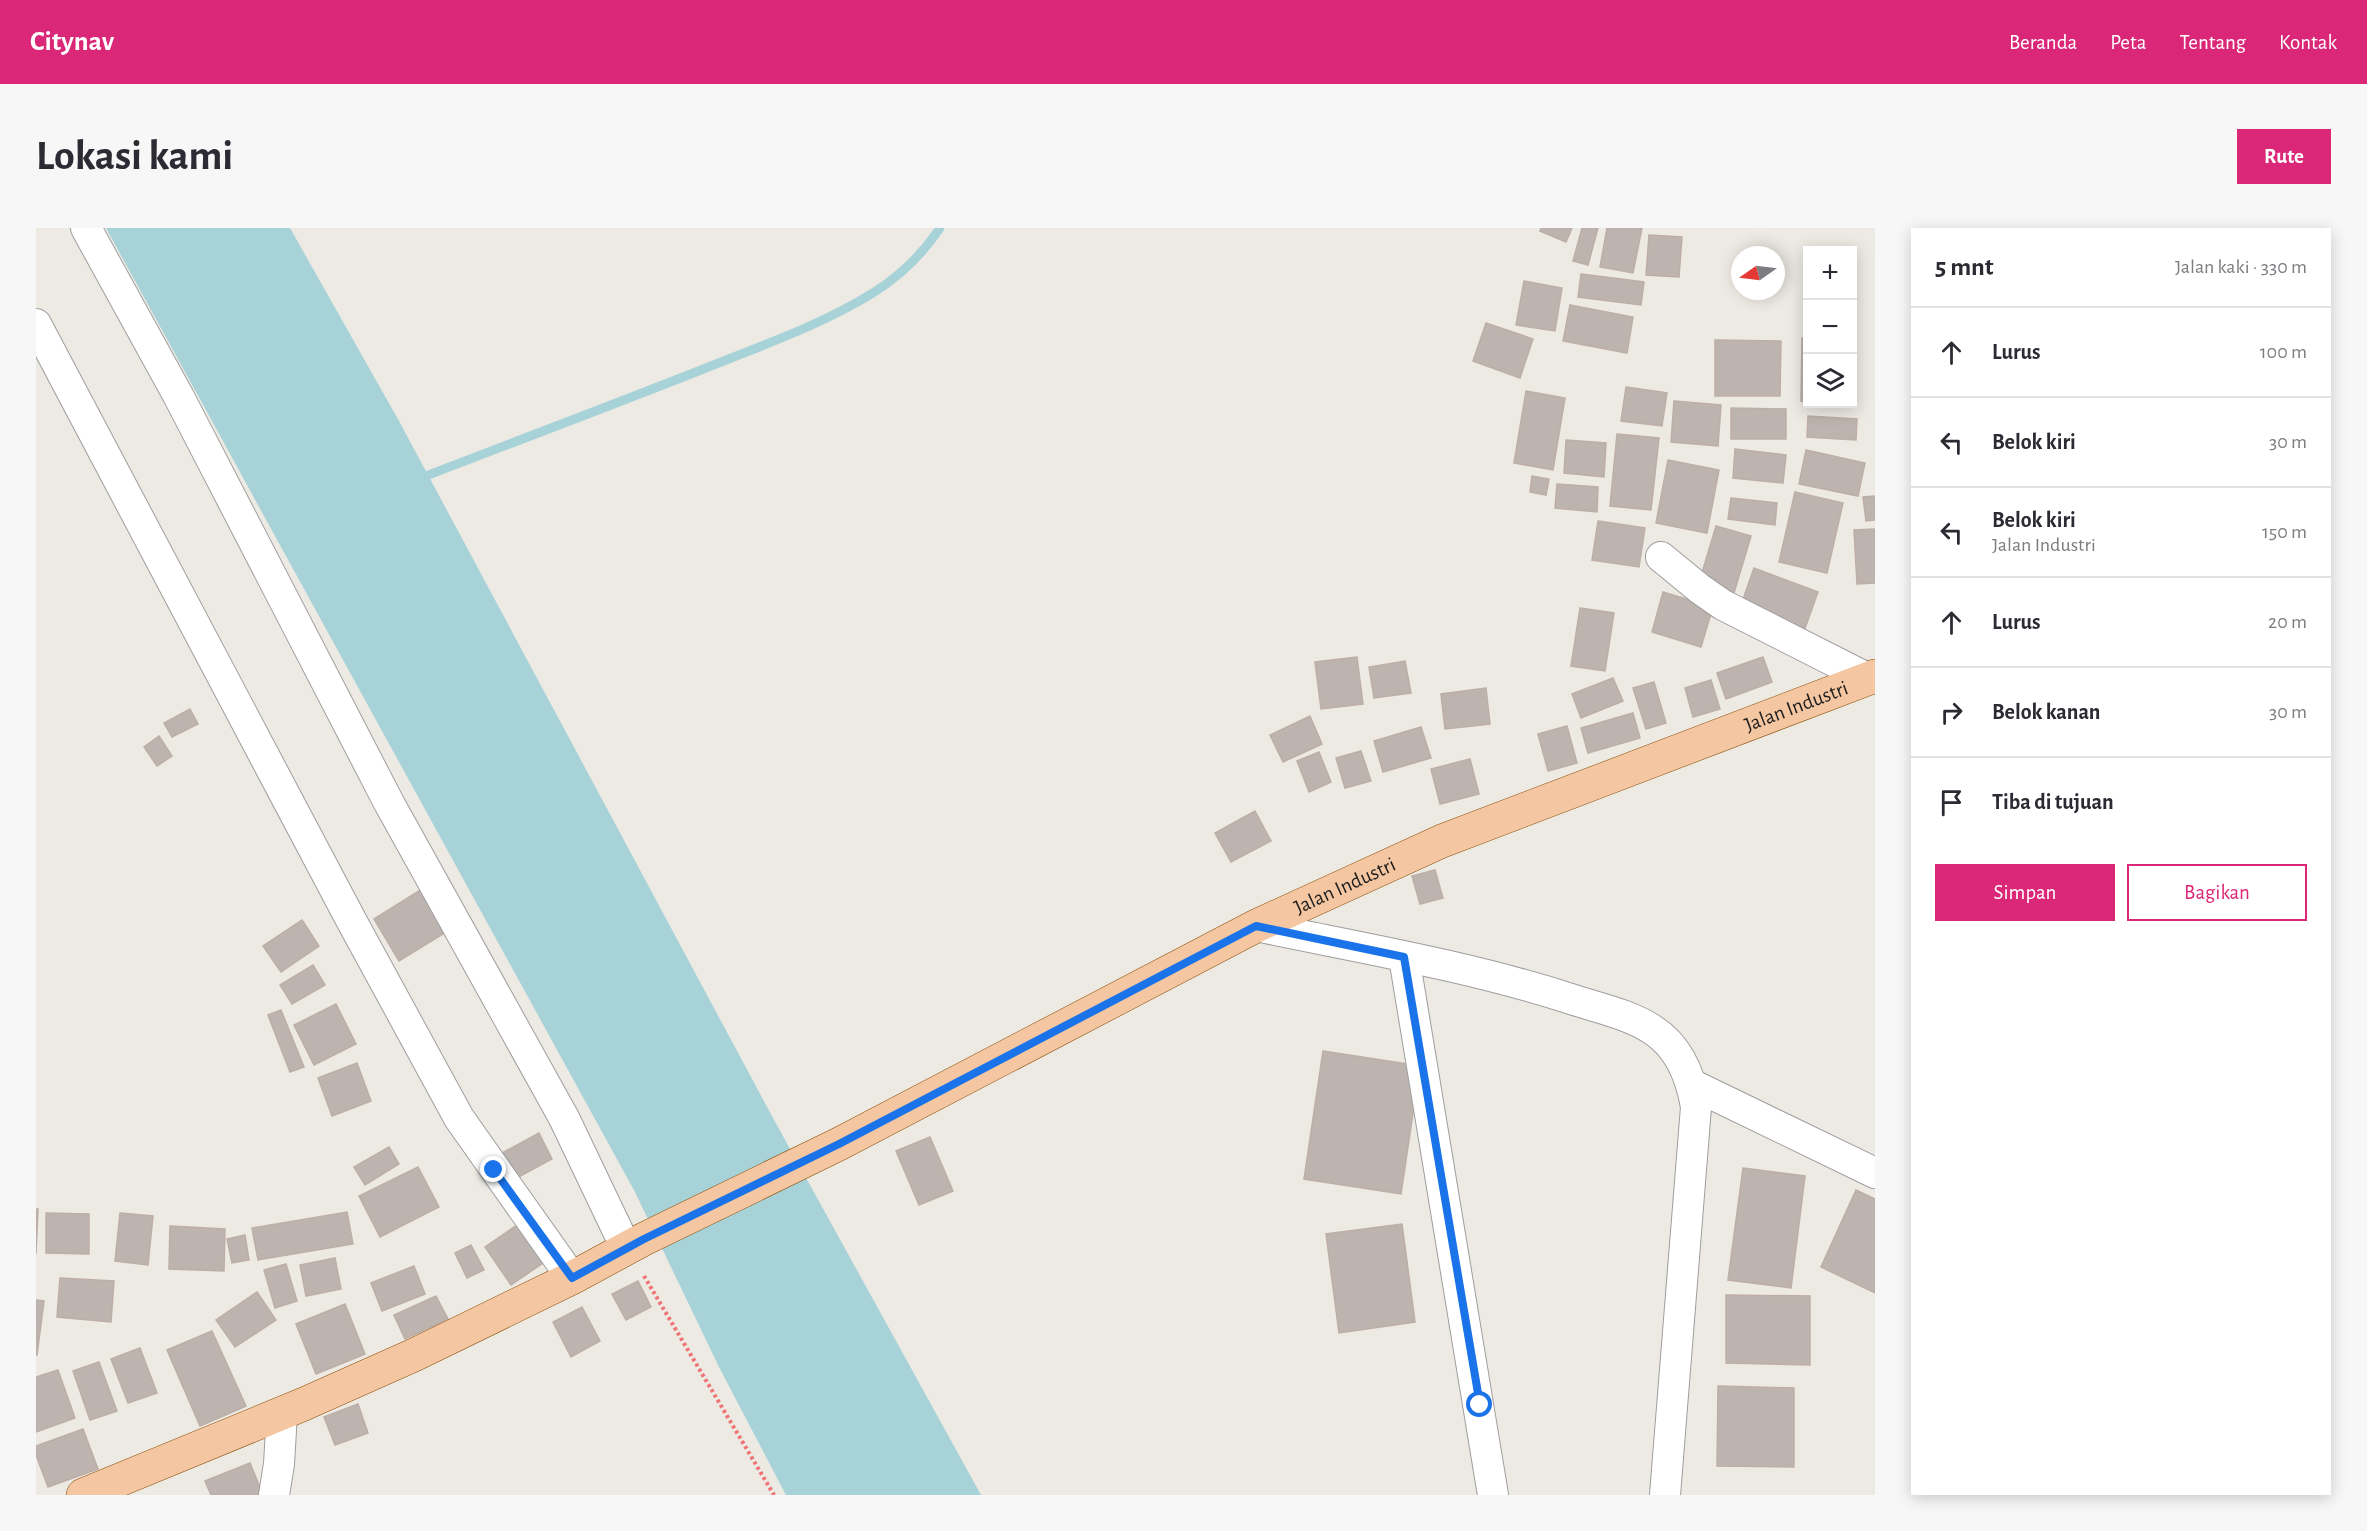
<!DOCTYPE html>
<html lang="id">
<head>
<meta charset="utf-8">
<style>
  body { margin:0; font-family:"Alegreya Sans",sans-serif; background:#f7f7f7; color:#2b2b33 }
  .controls { position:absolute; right:18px; top:18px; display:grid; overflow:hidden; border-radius:0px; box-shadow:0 3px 15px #0003 }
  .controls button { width:54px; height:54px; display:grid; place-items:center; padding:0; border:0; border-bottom:2px solid #e1e1e2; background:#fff; color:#2b2b33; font:30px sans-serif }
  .compass { position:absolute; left:1695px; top:18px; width:54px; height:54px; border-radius:50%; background:#fff; box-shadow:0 3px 15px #0003; rotate:256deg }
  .stop { position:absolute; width:18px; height:18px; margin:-14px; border:4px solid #1a73e8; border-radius:50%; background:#fff }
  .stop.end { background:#1a73e8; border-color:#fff; box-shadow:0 2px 6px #0008 }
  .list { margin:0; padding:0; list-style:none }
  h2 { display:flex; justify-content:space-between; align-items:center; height:78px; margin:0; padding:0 24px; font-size:26px }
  h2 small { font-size:20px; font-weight:400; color:#7c7c81 }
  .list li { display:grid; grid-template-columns:39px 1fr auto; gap:18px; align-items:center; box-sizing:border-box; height:90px; padding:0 24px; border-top:2px solid #e1e1e2 }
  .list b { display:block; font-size:22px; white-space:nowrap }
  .list p { margin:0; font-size:20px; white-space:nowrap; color:#7c7c81 }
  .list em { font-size:20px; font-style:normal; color:#7c7c81 }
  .actions { display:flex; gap:12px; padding:18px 24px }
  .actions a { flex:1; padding:14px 0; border:2px solid #db2777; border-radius:0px; text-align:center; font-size:21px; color:#db2777 }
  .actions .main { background:#db2777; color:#fff }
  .icon { flex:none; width:33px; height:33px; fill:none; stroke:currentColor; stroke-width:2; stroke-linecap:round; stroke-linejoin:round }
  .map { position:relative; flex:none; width:1839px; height:1267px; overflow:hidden; border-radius:0px }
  header { display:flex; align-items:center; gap:36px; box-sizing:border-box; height:84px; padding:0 30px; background:#db2777; color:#fff }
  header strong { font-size:28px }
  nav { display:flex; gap:33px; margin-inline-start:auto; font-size:21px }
  .intro { display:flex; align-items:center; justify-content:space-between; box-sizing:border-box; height:144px; padding:0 36px }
  h1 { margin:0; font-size:42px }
  .button { padding:15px 27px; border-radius:0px; background:#db2777; color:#fff; font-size:21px; font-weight:700 }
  main { display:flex; gap:36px; padding:0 36px }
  aside { flex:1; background:#fff; border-radius:0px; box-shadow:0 3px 15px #0003 }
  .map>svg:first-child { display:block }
  .water { fill:#a6d2d8 }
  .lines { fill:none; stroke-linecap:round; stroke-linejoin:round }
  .stream { stroke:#a6d2d8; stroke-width:9 }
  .building { fill:#bdb4b0; stroke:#bdaea7; stroke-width:1.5 }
  .street-casing { stroke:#9e9e9e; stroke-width:32 }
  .primary-casing { stroke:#8a510b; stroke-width:34 }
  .path { stroke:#ef7374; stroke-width:4; stroke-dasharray:3 3; stroke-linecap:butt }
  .street { stroke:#fff; stroke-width:30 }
  .primary { stroke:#f4c6a1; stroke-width:33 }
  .route { stroke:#1a73e8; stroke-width:8 }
  .labels { text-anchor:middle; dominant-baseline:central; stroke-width:5; stroke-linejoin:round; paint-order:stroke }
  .street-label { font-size:21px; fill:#1d1d1d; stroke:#fff }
</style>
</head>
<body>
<header>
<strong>Citynav</strong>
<nav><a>Beranda</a><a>Peta</a><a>Tentang</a><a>Kontak</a></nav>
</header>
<div class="intro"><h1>Lokasi kami</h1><a class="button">Rute</a></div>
<main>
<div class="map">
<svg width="1839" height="1267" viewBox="0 0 1839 1267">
  <rect width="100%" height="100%" fill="#ede9e3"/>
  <path class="water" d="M70,0H254L363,193L737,890L945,1267H750L683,1139L599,964Z"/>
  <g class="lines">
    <path class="stream" d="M382,251C478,214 574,178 670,140C727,117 788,96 840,63C865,47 887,25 904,0"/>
  </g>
  <g class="building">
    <path d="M1505,0H1536L1530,14L1504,3Z"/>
    <path d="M1546,0H1562L1552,37L1537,33Z"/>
    <path d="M1571,0H1606L1597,45L1564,39Z"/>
    <path d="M1613,7L1646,9L1643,49L1610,47Z"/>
    <path d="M1545,46L1608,54L1605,77L1542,69Z"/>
    <path d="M1488,53L1526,60L1519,103L1480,97Z"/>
    <path d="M1534,77L1597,89L1591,125L1527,113Z"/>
    <path d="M1450,95L1497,111L1484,150L1437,133Z"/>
    <path d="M1766,110H1772V174L1765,173Z"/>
    <path d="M1679,112L1745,113L1744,168H1679Z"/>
    <path d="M1590,159L1631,165L1626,198L1585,193Z"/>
    <path d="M1490,163L1529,170L1517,242L1478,235Z"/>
    <path d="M1638,173L1685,177L1682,218L1635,214Z"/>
    <path d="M1695,180L1750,181V211H1695Z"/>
    <path d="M1772,188L1821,191L1820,212L1771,209Z"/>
    <path d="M1581,206L1623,210L1615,282L1574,278Z"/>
    <path d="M1530,212L1570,215L1568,249L1528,245Z"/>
    <path d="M1699,221L1750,227L1747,255L1697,250Z"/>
    <path d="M1770,222L1829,235L1822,268L1763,256Z"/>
    <path d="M1632,232L1683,242L1671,305L1620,295Z"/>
    <path d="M1496,248L1513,251L1510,267L1494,264Z"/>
    <path d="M1521,256L1562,259L1561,284L1519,280Z"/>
    <path d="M1759,264L1807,275L1791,345L1743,334Z"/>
    <path d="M1839,268V292L1830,293L1827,269Z"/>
    <path d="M1695,270L1741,275L1739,297L1692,291Z"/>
    <path d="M1562,293L1609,300L1603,339L1556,332Z"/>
    <path d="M1680,298L1715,308L1698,365L1663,355Z"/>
    <path d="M1839,301V355L1821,356L1818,302Z"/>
    <path d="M1718,340L1782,364L1768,403L1704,380Z"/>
    <path d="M1627,364L1677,379L1665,419L1616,404Z"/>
    <path d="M1544,380L1578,385L1569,443L1535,438Z"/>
    <path d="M1321,429L1327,476L1285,481L1279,434Z"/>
    <path d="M1727,429L1736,454L1690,471L1681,445Z"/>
    <path d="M1369,433L1375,465L1338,470L1333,439Z"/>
    <path d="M1577,450L1587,473L1545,490L1536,466Z"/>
    <path d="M1675,452L1684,481L1657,489L1649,460Z"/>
    <path d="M1618,454L1630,495L1610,501L1597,460Z"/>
    <path d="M1450,460L1454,496L1409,501L1405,466Z"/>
    <path d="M154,481L162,496L136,509L128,495Z"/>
    <path d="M1597,485L1604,510L1552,525L1545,500Z"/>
    <path d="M1274,488L1286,516L1247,534L1234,507Z"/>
    <path d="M1531,498L1541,535L1512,543L1502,506Z"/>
    <path d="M1385,499L1395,530L1347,544L1338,513Z"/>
    <path d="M123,508L136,528L121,538L108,519Z"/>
    <path d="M1325,523L1335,553L1309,560L1300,530Z"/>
    <path d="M1283,524L1295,554L1273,564L1261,533Z"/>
    <path d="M1434,531L1443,566L1404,576L1395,541Z"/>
    <path d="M1219,583L1235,613L1195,634L1179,605Z"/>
    <path d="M1399,642L1407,670L1384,676L1376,648Z"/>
    <path d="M394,656L420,698L363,733L338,691Z"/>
    <path d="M266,692L283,718L245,744L227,718Z"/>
    <path d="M277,737L289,757L256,776L244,757Z"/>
    <path d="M300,776L320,816L278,837L258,797Z"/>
    <path d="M245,782L268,839L254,844L232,787Z"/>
    <path d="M1287,823L1384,838L1365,966L1268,951Z"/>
    <path d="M321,835L335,873L296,888L282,850Z"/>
    <path d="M503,905L516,931L479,951L466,925Z"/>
    <path d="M894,909L917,963L883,977L860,923Z"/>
    <path d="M353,919L363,936L329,957L318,939Z"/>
    <path d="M382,939L403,979L344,1009L323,968Z"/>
    <path d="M1707,940L1769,948L1755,1060L1692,1052Z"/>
    <path d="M1820,962L1839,971V1065L1785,1039Z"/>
    <path d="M0,981H2L0,1026Z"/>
    <path d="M311,984L317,1016L222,1032L216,1000Z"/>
    <path d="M10,985L53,986V1026L10,1025Z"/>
    <path d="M84,985L117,988L112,1037L79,1033Z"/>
    <path d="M1366,996L1379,1094L1303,1105L1290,1006Z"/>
    <path d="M481,997L507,1035L475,1057L449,1019Z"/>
    <path d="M134,998L189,1001L188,1043L133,1041Z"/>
    <path d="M209,1007L213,1032L196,1035L191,1011Z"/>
    <path d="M435,1017L448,1042L431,1050L419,1025Z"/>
    <path d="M299,1030L305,1061L270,1068L264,1037Z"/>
    <path d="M250,1036L261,1073L239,1080L228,1042Z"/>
    <path d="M378,1038L389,1066L346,1083L335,1055Z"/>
    <path d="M24,1050L78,1053L75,1094L21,1089Z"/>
    <path d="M602,1053L615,1079L590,1092L576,1066Z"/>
    <path d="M221,1064L240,1092L199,1119L180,1092Z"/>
    <path d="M1690,1067L1774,1068V1137L1690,1135Z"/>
    <path d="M400,1068L412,1091L369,1111L358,1087Z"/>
    <path d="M0,1072L8,1073L1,1127H0Z"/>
    <path d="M309,1076L329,1126L280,1146L260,1096Z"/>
    <path d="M546,1079L564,1113L535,1129L517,1094Z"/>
    <path d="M176,1103L210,1178L164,1198L131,1122Z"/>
    <path d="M104,1120L121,1165L92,1175L75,1131Z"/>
    <path d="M63,1134L81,1183L54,1192L37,1143Z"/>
    <path d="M22,1142L39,1190L0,1204V1149Z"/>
    <path d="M1682,1158L1758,1160V1239L1681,1238Z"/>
    <path d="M322,1176L332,1205L299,1217L288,1189Z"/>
    <path d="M47,1201L62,1241L12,1259L0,1227V1218Z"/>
    <path d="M214,1235L227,1267H175L169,1253Z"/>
  </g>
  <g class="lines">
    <defs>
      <g id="street">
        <path d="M50,0L143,169L353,575L528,890L590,1020"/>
        <path d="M0,96L314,690L423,890L536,1050"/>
        <path d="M1625,329L1664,361L1687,377L1833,451"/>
        <path d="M1220,698C1325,720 1433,738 1535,771C1562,780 1593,786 1617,802C1643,819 1655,849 1660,879L1629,1267"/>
        <path d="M1368,729L1457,1267"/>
        <path d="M1655,856L1839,945"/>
        <path d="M238,1267L243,1236L246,1185"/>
      </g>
      <g id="primary">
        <path id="s1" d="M47,1267L268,1176L378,1127L536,1050L608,1011L803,916L1220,698L1406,613L1839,448"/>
      </g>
    </defs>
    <use href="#street" class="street-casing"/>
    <use href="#primary" class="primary-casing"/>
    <path class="path" d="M608,1048L738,1267"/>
    <use href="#street" class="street"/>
    <use href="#primary" class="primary"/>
  </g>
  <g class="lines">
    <path class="route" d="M458,942L536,1050L608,1011L803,916L1220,698L1368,729L1444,1177"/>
  </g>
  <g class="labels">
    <g class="street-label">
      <text stroke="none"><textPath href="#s1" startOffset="1888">Jalan Industri</textPath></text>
      <text stroke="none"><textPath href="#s1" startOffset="1402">Jalan Industri</textPath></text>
    </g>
  </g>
</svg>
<div class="controls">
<button>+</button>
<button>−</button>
<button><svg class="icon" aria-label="layers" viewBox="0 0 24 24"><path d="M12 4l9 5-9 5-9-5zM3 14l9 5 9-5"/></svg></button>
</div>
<svg class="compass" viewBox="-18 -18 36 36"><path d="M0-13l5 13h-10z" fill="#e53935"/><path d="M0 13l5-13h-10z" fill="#7c7c81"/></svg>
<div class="stop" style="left:1444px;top:1177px"></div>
<div class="stop end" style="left:458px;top:942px"></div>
</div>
<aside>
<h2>5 mnt<small>Jalan kaki · 330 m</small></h2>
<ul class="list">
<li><svg class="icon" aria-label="ahead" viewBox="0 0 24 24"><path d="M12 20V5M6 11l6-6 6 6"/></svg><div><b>Lurus</b></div><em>100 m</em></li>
<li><svg class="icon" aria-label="left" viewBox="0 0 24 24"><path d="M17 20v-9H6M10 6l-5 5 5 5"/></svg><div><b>Belok kiri</b></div><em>30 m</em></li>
<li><svg class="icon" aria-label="left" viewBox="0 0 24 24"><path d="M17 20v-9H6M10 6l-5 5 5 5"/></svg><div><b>Belok kiri</b><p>Jalan Industri</p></div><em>150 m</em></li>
<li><svg class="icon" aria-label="ahead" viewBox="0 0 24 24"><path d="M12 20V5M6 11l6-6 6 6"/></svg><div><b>Lurus</b></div><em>20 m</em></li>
<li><svg class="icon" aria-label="right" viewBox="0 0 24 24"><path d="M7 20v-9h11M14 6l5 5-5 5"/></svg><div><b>Belok kanan</b></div><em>30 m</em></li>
<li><svg class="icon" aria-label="arrive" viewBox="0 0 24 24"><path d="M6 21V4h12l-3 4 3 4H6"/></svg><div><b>Tiba di tujuan</b></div></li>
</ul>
<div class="actions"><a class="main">Simpan</a><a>Bagikan</a></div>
</aside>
</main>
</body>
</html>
